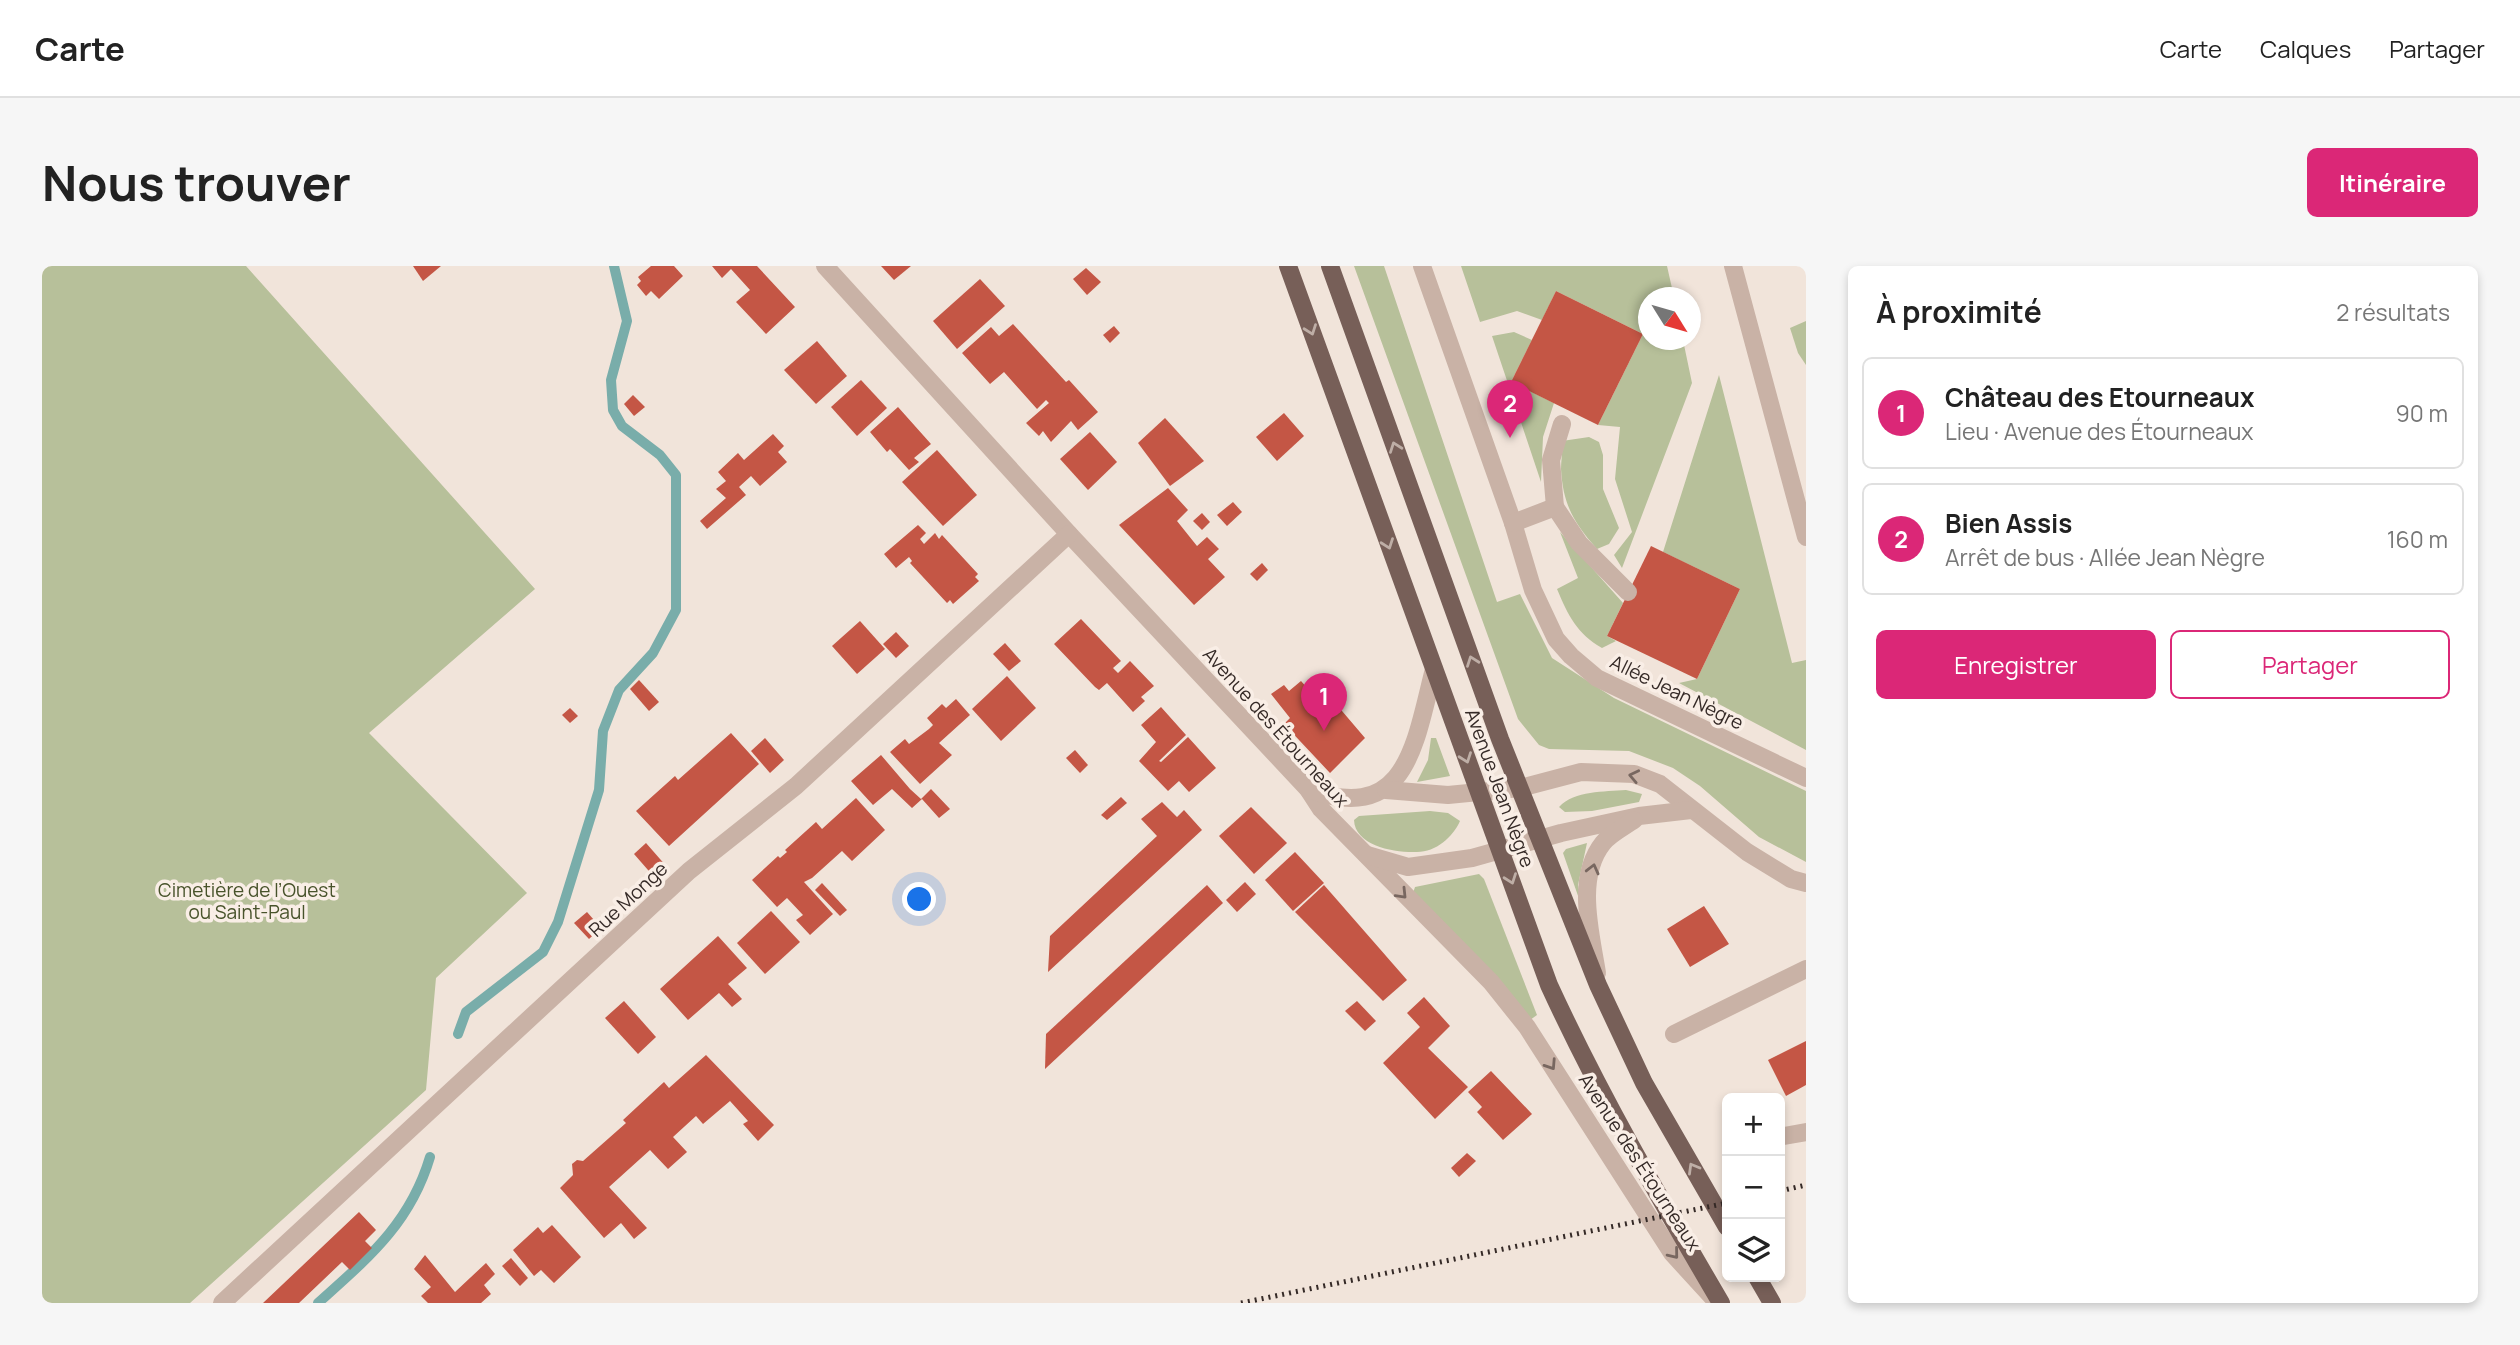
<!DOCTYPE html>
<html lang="fr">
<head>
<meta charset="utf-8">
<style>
  body { margin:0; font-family:Manrope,sans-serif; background:#f6f6f6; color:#222 }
  .controls { position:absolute; right:21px; bottom:21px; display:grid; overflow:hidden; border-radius:10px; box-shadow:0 4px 10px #0003 }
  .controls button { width:63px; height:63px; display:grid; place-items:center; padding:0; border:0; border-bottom:2px solid #e0e0e0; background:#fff; color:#222; font:35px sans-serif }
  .compass { position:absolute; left:1596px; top:21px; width:63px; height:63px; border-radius:50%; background:#fff; box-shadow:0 4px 10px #0003; rotate:127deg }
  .you { position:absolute; left:878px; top:634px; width:24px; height:24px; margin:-18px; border:5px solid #fff; border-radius:50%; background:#1a73e8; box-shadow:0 0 0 10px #1a73e833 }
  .badge { display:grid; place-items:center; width:46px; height:46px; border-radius:50%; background:#db2777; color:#fff; font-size:23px; font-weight:700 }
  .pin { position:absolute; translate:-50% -58px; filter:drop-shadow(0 2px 4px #0008) }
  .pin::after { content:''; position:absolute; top:37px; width:24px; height:21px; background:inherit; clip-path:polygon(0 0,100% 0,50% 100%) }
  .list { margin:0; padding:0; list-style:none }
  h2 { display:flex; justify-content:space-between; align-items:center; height:91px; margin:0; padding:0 28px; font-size:30px }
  h2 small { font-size:23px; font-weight:400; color:#767676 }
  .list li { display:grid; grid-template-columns:46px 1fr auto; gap:21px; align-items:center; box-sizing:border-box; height:112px; margin:0 14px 14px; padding:0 14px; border:2px solid #e0e0e0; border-radius:10px }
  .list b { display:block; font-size:26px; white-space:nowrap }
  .list p { margin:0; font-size:23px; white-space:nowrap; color:#767676 }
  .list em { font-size:23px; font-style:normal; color:#767676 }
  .actions { display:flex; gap:14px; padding:21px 28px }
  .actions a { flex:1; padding:16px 0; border:2px solid #db2777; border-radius:10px; text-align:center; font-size:24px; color:#db2777 }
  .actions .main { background:#db2777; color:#fff }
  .icon { flex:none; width:38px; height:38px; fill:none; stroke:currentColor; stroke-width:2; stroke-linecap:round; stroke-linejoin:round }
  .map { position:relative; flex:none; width:1764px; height:1037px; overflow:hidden; border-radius:10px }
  header { display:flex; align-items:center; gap:42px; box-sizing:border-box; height:98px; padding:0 35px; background:#fff; border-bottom:2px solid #e0e0e0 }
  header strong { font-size:33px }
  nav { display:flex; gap:38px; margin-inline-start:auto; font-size:24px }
  .intro { display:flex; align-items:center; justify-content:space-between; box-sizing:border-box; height:168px; padding:0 42px }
  h1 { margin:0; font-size:49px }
  .button { padding:18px 32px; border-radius:10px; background:#db2777; color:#fff; font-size:24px; font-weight:700 }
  main { display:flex; gap:42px; padding:0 42px }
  aside { flex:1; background:#fff; border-radius:10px; box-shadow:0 4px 10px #0003 }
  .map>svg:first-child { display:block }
  .green { fill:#b7c09a }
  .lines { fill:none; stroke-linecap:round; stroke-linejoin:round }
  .stream { stroke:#79adaa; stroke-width:10 }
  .building { fill:#c45645 }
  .minor { stroke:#c9b2a6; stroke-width:18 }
  .major { stroke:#775f58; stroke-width:18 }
  .rail { stroke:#352a27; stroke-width:5; stroke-dasharray:2 5; stroke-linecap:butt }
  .oneway { stroke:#beaea6 }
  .oneway2 { stroke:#786760 }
  .labels { text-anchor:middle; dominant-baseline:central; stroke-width:7; stroke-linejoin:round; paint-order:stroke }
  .street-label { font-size:19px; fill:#352a27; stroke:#f9eee6 }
  .park-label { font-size:19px; fill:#48532b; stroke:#f9eee6 }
</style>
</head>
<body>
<header>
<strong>Carte</strong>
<nav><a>Carte</a><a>Calques</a><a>Partager</a></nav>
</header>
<div class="intro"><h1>Nous trouver</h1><a class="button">Itinéraire</a></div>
<main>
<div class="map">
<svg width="1764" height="1037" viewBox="0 0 1764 1037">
  <rect width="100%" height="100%" fill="#f1e4da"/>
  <g class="green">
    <path d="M0,0H204L493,323L327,467L485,627L394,712L384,824L148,1037H0Z"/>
    <path d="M1312,0H1342L1455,336L1478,328L1510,392L1572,432L1764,525V596L1717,571L1658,520L1631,502L1587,485L1507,483L1497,479L1476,453Z"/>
    <path d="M1419,0H1625L1632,31L1606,32V74H1641L1650,117L1580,302L1572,289L1590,266L1573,213L1578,161L1556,159L1601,68L1514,25L1500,54L1475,45L1438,56Z"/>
    <path d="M1764,55V99L1756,87L1748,62Z"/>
    <path d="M1472,66L1490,74L1469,116L1512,137L1501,171L1499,216L1450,70Z"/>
    <path d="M1677,109L1750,397L1764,394V484L1637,417L1655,413L1698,323L1621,286Z"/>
    <path d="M1547,171L1557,176L1561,189V223L1577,262L1567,278L1555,283C1532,257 1521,239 1519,203C1519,194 1521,185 1520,175Z"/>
    <path d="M1518,266L1581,337L1565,370L1574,375L1560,382C1535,368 1526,349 1515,323L1536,312Z"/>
    <path d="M1389,472H1394L1408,510L1375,516L1386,494Z"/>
    <path d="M1584,524L1600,528L1597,536L1550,545L1523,546L1517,541C1533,524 1562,526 1584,524Z"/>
    <path d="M1388,545L1406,547L1418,555C1411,571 1394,586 1375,586C1353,587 1313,580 1312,554L1317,550Z"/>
    <path d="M1545,577L1536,619L1541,644L1521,587L1524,583Z"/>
    <path d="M1437,608L1442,613L1495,749L1488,754L1371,627L1373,621Z"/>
  </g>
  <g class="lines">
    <g class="stream">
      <path d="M416,768L424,746L501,686L516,656L557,524L561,465L577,424L611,387L634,344V209L618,189L580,160L571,144L569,114L585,55L572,0"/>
      <path d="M276,1037C326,992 368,958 388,891"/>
    </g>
  </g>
  <g class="building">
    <path d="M371,0H399L381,15Z"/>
    <path d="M609,0H632L641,10L617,33L609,25L604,30L595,19L599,15L596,11Z"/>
    <path d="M670,0H715L753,41L724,68L694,36L708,24L689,3L680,12Z"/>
    <path d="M839,0H869L852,14Z"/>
    <path d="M1044,2L1059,16L1045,29L1031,13Z"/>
    <path d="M938,13L963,40L915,83L891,55Z"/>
    <path d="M1514,25L1601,68L1556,159L1469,116Z"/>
    <path d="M971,58L1024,116L1027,114L1056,146L1036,164L1029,155L1009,176L1001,165L997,170L984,157L1007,137L1004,134L995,143L962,106L948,118L920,87L949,61L957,70Z"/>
    <path d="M1072,60L1078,67L1068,77L1061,69Z"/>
    <path d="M775,75L805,110L774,138L742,104Z"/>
    <path d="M819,114L845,142L815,170L789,141Z"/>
    <path d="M591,129L603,141L592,150L582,138Z"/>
    <path d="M856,141L889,178L872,192L877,196L867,204L848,183L845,186L828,166Z"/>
    <path d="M1242,147L1262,170L1235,195L1214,171Z"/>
    <path d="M1123,152L1162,195L1128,220L1096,177Z"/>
    <path d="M1048,166L1075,196L1046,224L1018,193Z"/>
    <path d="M731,168L742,180L736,186L745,196L718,220L709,210L697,221L704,229L665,263L658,255L684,232L674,223L684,215L676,206L696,187L702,194Z"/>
    <path d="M895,184L935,229L901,260L860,216Z"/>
    <path d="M1126,222L1146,244L1135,255L1155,280L1165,271L1177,283L1166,293L1183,311L1152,339L1077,259Z"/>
    <path d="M1191,236L1200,246L1185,260L1175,249Z"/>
    <path d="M1160,247L1168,256L1160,264L1151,255Z"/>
    <path d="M876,259L884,267L878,273L882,278L893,267L897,273L900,269L936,308L933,311L937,315L911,338L908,334L905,337L868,297L870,295L867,291L854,302L842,288Z"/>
    <path d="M1609,280L1698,323L1655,413L1565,370Z"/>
    <path d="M1220,297L1226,304L1215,315L1208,308Z"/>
    <path d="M1039,353L1079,395L1071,402L1076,407L1088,395L1112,420L1099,431L1103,435L1091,446L1065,417L1057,424L1053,421L1012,378Z"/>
    <path d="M818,355L843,383L815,408L790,380Z"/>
    <path d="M854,366L867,380L854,392L841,378Z"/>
    <path d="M963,377L979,395L967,405L951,388Z"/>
    <path d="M965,410L994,442L959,475L930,443Z"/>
    <path d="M597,414L617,436L607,445L588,423Z"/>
    <path d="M1259,415L1275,433L1283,425L1323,472L1288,507L1242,458L1248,452L1229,428L1242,419L1247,425Z"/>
    <path d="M914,433L928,449L897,477L910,489L878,518L848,486L863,473L867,478L887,463L891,459L885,452L900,438L904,442Z"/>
    <path d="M1119,441L1144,469L1117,495L1119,496L1146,471L1174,502L1147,526L1137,515L1126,525L1097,495L1114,476L1099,459Z"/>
    <path d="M528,442L536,450L528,457L520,449Z"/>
    <path d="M689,467L717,498L627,580L594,545L633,510L636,514Z"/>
    <path d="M723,472L742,494L728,507L709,485Z"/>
    <path d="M1033,484L1046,499L1038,507L1024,492Z"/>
    <path d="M839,489L868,523L879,533L889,523L908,543L897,552L880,533L870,542L850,523L831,539L809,515Z"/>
    <path d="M1079,531L1085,537L1065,554L1059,549Z"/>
    <path d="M814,532L843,564L810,595L800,585L770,612L762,616L791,648L768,669L754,654L761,649L745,632L735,641L710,614L736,590L738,592L745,586L743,584L774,556L780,563Z"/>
    <path d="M1120,536L1135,551L1142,544L1160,564L1006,706L1008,670L1115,570L1099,553Z"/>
    <path d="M1209,541L1245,577L1212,608L1177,570Z"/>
    <path d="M604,577L625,601L613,612L592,588Z"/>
    <path d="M1253,586L1282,617L1251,645L1223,614Z"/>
    <path d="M1203,616L1214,628L1195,646L1184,634Z"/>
    <path d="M780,617L805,644L798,650L773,624Z"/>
    <path d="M1165,619L1181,637L1003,803L1004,768Z"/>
    <path d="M1282,619L1365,714L1341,735L1253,646Z"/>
    <path d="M1662,640L1687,678L1648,701L1625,663Z"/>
    <path d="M729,645L758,676L723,708L695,677Z"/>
    <path d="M545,646L559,662L547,673L532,657Z"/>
    <path d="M676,670L705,702L686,718L700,733L690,741L677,727L646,754L618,723Z"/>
    <path d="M1382,731L1408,760L1386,782L1426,821L1393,853L1341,797L1378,761L1365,747Z"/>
    <path d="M582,735L614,771L596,788L563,752Z"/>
    <path d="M1315,735L1334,755L1323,765L1303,745Z"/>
    <path d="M1764,775V819L1744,830L1726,794Z"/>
    <path d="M664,789L732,859L716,875L701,858L706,855L688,835L661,858L654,850L631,871L645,886L626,903L608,884L567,921L605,962L592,973L579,957L562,972L518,922L531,909L530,898L535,894L541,895L584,857L581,854L622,816L627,822Z"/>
    <path d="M1449,805L1490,848L1461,874L1435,846L1440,841L1426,826Z"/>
    <path d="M1425,887L1434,895L1417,911L1409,902Z"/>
    <path d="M317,946L334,964L323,975L330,982L308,1004L300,996L257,1037H221Z"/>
    <path d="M510,959L539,991L512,1017L499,1004L492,1010L471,984L496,961L501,967Z"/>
    <path d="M383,989L413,1026L444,997L453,1008L442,1019L449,1028L439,1037H386L379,1030L389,1021L372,1003Z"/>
    <path d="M469,992L486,1012L478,1020L460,1000Z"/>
  </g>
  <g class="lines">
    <g class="minor">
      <path d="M783,0L1027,268L1266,523L1279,543L1449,716L1485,761L1630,987L1673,1034"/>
      <path d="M1380,0L1471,257L1491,324L1514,373L1529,390L1555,412L1764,512"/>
      <path d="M1691,0L1764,271"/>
      <path d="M1513,241L1537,277L1586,326"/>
      <path d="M1471,257L1513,241L1509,194L1520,158"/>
      <path d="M1266,523C1365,560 1373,477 1392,403"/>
      <path d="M1344,524L1406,529L1478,522L1539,506L1592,508L1618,518L1705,586L1749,613L1764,617"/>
      <path d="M1325,589L1366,601L1430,592L1519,567L1597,550L1649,544"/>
      <path d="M1555,707C1549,668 1533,612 1561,577C1568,568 1582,561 1592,554"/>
      <path d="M1632,768L1764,703"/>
      <path d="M1742,870L1764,866"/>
      <path d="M180,1037L647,605L754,520L1027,268"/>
    </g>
    <g class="major">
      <path d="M1246,0L1507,719C1558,830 1618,933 1679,1037"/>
      <path d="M1288,0L1458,473L1556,719L1602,817L1685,961"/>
      <path d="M1715,1011L1730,1037"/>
    </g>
    <g class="rail">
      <path d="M1738,925L1764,919"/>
      <path d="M1199,1037L1685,937"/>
    </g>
  </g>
  <defs><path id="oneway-chevron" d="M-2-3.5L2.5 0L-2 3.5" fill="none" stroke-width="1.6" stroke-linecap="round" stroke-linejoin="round" transform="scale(1.75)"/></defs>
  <g class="oneway">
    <use href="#oneway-chevron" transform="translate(1269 64) rotate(70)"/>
    <use href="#oneway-chevron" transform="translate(1353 181) rotate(-110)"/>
    <use href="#oneway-chevron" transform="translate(1346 278) rotate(70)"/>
    <use href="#oneway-chevron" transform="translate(1430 395) rotate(-110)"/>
    <use href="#oneway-chevron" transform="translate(1424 492) rotate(70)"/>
    <use href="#oneway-chevron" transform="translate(1469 613) rotate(70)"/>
    <use href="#oneway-chevron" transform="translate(1651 902) rotate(-120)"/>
  </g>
  <g class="oneway2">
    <use href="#oneway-chevron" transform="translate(1592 510) rotate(-168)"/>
    <use href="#oneway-chevron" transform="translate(1551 603) rotate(-76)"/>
    <use href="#oneway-chevron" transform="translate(1360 628) rotate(46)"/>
    <use href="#oneway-chevron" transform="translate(1509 799) rotate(57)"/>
    <use href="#oneway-chevron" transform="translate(1632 988) rotate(51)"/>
  </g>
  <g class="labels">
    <g class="street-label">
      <text transform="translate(1635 426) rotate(26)">Allée Jean Nègre</text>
      <text transform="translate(1234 461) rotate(48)">Avenue des Étourneaux</text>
      <text transform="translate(1458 522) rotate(70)">Avenue Jean Nègre</text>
      <text transform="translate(586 633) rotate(-43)">Rue Monge</text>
      <text transform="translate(1598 896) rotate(57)">Avenue des Étourneaux</text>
    </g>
    <g class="park-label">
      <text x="205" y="624">Cimetière de l’Ouest<tspan x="205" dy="22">ou Saint-Paul</tspan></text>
    </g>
  </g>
</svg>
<div class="controls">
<button>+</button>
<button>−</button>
<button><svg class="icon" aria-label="layers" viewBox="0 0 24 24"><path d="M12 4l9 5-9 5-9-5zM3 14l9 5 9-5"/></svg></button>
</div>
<svg class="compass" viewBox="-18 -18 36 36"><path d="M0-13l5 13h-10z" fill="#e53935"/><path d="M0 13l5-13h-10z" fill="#767676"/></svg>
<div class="you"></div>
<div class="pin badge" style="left:1282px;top:465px">1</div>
<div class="pin badge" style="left:1468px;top:172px">2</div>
</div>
<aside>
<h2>À proximité<small>2 résultats</small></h2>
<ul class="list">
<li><span class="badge">1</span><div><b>Château des Etourneaux</b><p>Lieu · Avenue des Étourneaux</p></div><em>90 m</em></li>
<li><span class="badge">2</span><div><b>Bien Assis</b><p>Arrêt de bus · Allée Jean Nègre</p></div><em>160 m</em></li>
</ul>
<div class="actions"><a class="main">Enregistrer</a><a>Partager</a></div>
</aside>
</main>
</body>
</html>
